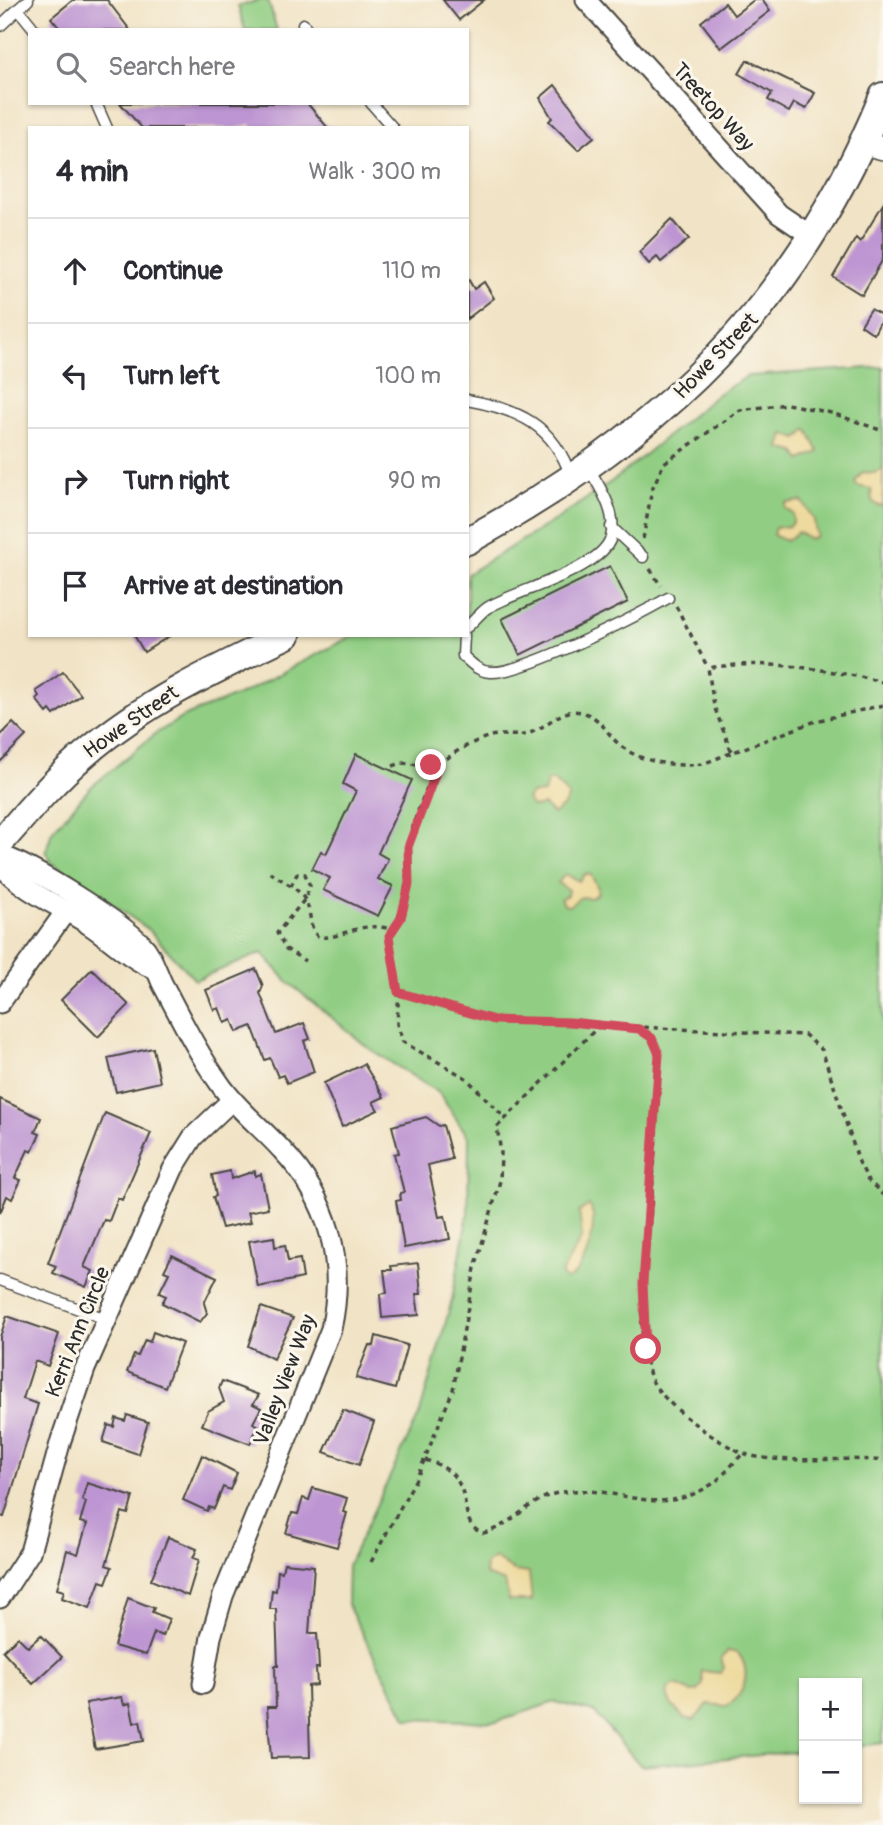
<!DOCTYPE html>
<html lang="en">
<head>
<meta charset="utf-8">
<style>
  body { margin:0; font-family:Pangolin,sans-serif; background:#f7f7f7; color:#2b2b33 }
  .controls { position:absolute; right:21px; bottom:21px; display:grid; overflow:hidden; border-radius:0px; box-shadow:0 2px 5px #0004 }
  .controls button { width:63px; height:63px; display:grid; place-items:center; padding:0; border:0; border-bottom:2px solid #e1e1e2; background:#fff; color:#2b2b33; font:35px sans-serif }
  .stop { position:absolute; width:21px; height:21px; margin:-16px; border:5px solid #d1495b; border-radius:50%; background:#fff }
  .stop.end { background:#d1495b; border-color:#fff; box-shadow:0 2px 7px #0008 }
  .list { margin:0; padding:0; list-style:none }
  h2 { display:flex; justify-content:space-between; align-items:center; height:91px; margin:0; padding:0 28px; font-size:30px }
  h2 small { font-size:23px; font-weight:400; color:#7c7c81 }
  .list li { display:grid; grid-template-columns:46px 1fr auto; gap:21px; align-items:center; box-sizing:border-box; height:105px; padding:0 28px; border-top:2px solid #e1e1e2 }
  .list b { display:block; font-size:26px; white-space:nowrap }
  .list em { font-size:23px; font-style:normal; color:#7c7c81 }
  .icon { flex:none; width:38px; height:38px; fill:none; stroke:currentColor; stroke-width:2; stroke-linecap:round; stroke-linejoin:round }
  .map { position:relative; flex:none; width:883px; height:1825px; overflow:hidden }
  .search { position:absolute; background:#fff; box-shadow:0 2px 5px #0004; left:28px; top:28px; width:441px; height:77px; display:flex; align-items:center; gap:18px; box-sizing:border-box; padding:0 24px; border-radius:0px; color:#7c7c81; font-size:26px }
  .panel { position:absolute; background:#fff; box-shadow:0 2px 5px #0004; left:28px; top:126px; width:441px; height:511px; border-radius:0px }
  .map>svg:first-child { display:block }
  .green { fill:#91ce83; stroke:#5e7c57; stroke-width:2 }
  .sand { fill:#eeda9e; stroke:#8c8264; stroke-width:2 }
  .building { fill:#bd95d2 }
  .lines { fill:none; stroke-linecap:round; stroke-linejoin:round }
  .service-casing { stroke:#494742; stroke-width:13 }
  .minor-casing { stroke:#494742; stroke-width:23 }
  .tertiary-casing { stroke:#494742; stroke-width:26 }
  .secondary-casing { stroke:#494742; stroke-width:30 }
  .path { stroke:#494742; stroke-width:3.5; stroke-dasharray:5 5; stroke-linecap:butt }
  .service { stroke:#fff; stroke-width:10 }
  .minor { stroke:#fff; stroke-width:19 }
  .tertiary { stroke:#fff; stroke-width:23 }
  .secondary { stroke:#fff; stroke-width:26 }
  .route { stroke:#d1495b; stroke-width:9 }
  .labels { text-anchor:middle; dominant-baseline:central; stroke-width:6; stroke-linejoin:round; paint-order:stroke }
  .street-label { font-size:21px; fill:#2b2b2b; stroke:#fbf7ec }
</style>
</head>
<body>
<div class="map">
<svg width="883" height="1825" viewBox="0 0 883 1825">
  <rect width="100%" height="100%" fill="#fbf7ec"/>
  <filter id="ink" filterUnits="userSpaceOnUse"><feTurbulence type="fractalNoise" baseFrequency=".0143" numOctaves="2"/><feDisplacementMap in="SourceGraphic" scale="14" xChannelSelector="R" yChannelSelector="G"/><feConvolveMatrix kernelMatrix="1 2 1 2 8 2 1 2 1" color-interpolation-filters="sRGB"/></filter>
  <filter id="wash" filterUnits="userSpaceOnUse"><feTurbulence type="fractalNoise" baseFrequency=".00686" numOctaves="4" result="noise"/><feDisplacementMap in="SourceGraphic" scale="28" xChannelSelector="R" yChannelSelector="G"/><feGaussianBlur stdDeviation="1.57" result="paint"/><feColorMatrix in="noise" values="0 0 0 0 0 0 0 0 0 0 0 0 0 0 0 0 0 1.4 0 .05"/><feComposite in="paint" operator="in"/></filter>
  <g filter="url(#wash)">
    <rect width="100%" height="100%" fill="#f1e3c5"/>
    <g class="green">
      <path d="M261,0H268L277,30H245L238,6Z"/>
      <path d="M883,367V1743L857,1746V1683H804V1751L641,1766L594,1712L554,1702L496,1722L407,1719L347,1604L348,1565L420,1413L452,1300L468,1213L469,1138L439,1093L370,1049L288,982L262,953L195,980L148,929L51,862L46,851L52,831L91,787L155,734L183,717L243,693L354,635H467V574L560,517L618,477L719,393L748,376Z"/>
    </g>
    <g class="sand">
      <path d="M807,429L819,452L801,460L795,452L780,448L784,434L798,439Z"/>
      <path d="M883,469V505L879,506L872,501L871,489L857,486L855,482L863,472L875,473Z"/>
      <path d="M802,501L814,520L816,536L810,539L798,532L786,541L773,535L775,528L789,526L793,522V514L785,508L786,503Z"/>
      <path d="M547,781H554L569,796L563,807L553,814L544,805L532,807L527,799L531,794L544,793Z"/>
      <path d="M565,874L579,881L585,874L591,875L598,888L597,894L590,898L581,897L569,906L564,905L560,899L567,895L568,890L558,883Z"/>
      <path d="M589,1205C601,1220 585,1275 566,1280L561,1274L582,1237L579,1212Z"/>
      <path d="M495,1558L514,1571L529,1573L532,1601H509L505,1582L485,1575L486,1564Z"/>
      <path d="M728,1651L738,1653C752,1670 745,1696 727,1706L708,1704L694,1720L684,1718C676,1710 665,1701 668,1689L676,1685L691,1692L698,1691L703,1684L702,1671L720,1673L724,1668L721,1658Z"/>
    </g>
    <g id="blocks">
      <g class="building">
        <path d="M73,0H107L130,30H61L51,18Z"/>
        <path d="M443,0H484L459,20Z"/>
        <path d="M754,0H762L770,11L721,48L701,22L725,3L734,15Z"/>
        <path d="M747,60L815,93L806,109L794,103L789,112L768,100L772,93L739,74Z"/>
        <path d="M555,85L594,137L578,150L549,121L552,118L540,98Z"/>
        <path d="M120,103H307L328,128H253L250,124L238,128H142Z"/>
        <path d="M883,204V259L862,295L833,277L856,238L860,242Z"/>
        <path d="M672,219L689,239L661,262L657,257L649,264L639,252Z"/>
        <path d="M467,277L474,289L484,282L494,298L467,319Z"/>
        <path d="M871,309L883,316L874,334L861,325Z"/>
        <path d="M610,566L628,602L520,655L502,619Z"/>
        <path d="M134,635H171L144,652Z"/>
        <path d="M63,672L81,695L54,715L50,710L47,713L36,699L39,696L36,691Z"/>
        <path d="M13,723L26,736L0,762V736Z"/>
        <path d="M356,754L412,780L378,853L388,859L378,879L393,886L378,916L323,890L330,878L312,869L321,851L326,854L356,791L343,784Z"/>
        <path d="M92,969L129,1005L98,1037L61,1000Z"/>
        <path d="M256,969L263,986L260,993L276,1034L304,1023L310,1039L304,1041L314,1072L287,1083L283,1075L278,1077L270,1058L265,1060L252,1026L237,1032L232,1020L225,1023L219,1008L214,1010L206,990Z"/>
        <path d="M153,1048L160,1082L116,1092L108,1058Z"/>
        <path d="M364,1064L384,1097L373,1102L378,1110L342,1127L324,1083Z"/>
        <path d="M0,1099L41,1118L35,1132L40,1134L32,1152L28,1150L15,1178L21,1180L12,1199L7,1196L0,1213Z"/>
        <path d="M105,1113L151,1133L122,1200L118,1198L109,1221L104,1220L84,1267L93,1271L86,1287L53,1273L56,1266L48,1263Z"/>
        <path d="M426,1117L439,1126L443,1125L452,1159L428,1165L439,1217L445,1216L450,1239L404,1248L396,1201L401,1200L400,1193L404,1192L394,1154L399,1153L392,1126Z"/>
        <path d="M230,1171L231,1179L255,1171V1176L261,1174L268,1208L248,1212L251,1222L222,1228L213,1197L216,1196L212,1175Z"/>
        <path d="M274,1237L275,1247L285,1245L288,1261L300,1259L303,1278L258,1287L249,1241Z"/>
        <path d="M172,1255L217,1277L204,1303L207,1313L200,1322L162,1303L166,1296L159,1293L169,1273L164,1271Z"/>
        <path d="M418,1263L421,1294H416L419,1315L382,1318L380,1294L387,1293L384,1270H392L391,1266Z"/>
        <path d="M261,1307L293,1318L273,1359L248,1346Z"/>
        <path d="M7,1316L59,1334L48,1366L35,1361L23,1399L38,1404L4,1517L0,1516V1337Z"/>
        <path d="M153,1332L182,1343L165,1387L127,1372L134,1355L138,1356L145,1340L150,1342Z"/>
        <path d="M376,1336L407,1345L395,1389L356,1378L369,1345L374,1346Z"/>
        <path d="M222,1381L259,1395L253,1404L261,1408L253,1423L258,1426L250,1444L202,1425L208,1411L224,1402L219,1388Z"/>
        <path d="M343,1410L374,1422L359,1465L324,1452Z"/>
        <path d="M127,1415L148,1422L138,1454L103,1442L108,1425L114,1427L116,1418L125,1421Z"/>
        <path d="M202,1455L237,1473L230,1490L223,1487L214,1509L209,1507L207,1511L183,1500Z"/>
        <path d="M87,1483L133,1497L128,1514L122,1512L106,1565L112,1567L106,1583L100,1581L90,1608L62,1598L64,1591L57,1589L67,1550L78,1554L87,1524L80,1522L86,1502L82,1500Z"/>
        <path d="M313,1488L347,1498L343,1512L347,1513L337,1547L286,1533L292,1513L298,1514L303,1498L309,1500Z"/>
        <path d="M168,1537L197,1549L193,1558L199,1560L188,1596L151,1580Z"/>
        <path d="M284,1563L314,1566L309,1633H317L319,1668H316L317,1685L308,1686L310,1757L271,1758L267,1707H276L275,1666H278L276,1609H270L272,1590L276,1591L278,1571L282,1572Z"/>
        <path d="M128,1598L154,1608L152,1612L169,1619L163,1636L154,1633L146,1655L114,1646Z"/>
        <path d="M41,1635L62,1657L33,1684L3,1651L18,1637L28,1647Z"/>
        <path d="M122,1697L124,1705L130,1703L134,1723L140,1721L144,1741L95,1749L86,1703Z"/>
      </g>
    </g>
  </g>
  <g filter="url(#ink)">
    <use href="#blocks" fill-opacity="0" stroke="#494742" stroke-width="2"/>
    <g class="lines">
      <defs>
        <g id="service">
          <path d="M18,9L35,30"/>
          <path d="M303,24L308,30"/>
          <path d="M0,26L28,0"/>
          <path d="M96,103L107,128"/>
          <path d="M371,103L393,128"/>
          <path d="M467,400C518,409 554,425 571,477"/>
          <path d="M611,527L643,557"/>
          <path d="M467,627C474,621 480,613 487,608C516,590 602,570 611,537C618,513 599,486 588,467"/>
          <path d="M464,635L463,656C472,664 478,671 490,672C521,675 637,616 668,598"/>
          <path d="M0,1280L106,1319"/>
        </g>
        <g id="minor">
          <path d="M586,0L779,214L813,237"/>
          <path d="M0,855C29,864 128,925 146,949C153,959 157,972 162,983C180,1017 197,1052 220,1084C237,1109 261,1127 281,1149C329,1199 346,1262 331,1329L223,1596L211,1637L203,1684"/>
          <path d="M0,864C23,892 61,906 91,926C112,940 131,960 155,969"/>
          <path d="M0,1003L66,911"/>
          <path d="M0,1598L30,1552L61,1440L85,1369L173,1169L193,1137L232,1100"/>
        </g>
        <path id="tertiary" d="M864,143L883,148"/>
        <g id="secondary">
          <path d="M467,541C663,434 797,306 883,96"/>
          <path d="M0,843C27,812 54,780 85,754C145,702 216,669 287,635"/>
        </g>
      </defs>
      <use href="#service" class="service-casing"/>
      <use href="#minor" class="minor-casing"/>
      <use href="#tertiary" class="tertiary-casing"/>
      <use href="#secondary" class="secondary-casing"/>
      <g class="path">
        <path d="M643,539L652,489L664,463L740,410L787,404L832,413L883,431"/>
        <path d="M650,569L661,586"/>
        <path d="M676,606L708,668"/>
        <path d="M731,751L714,706L708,668C766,659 826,669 883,682"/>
        <path d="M393,766L402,763L438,767"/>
        <path d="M270,872C281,881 298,887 305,900C312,912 308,926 318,937C342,940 353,922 387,928L399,988L397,1024L403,1042L466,1078L504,1117"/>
        <path d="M291,886L297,874H305L310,886L305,899L277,933L286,949L305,961"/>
        <path d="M389,936C409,904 406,884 408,849C410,830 426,785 437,769C447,754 474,741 491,736C502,734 513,736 523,735C545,731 559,707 581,712C602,717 606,734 621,746C642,763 676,767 702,764L816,721L883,705"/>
        <path d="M398,992L494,1020L805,1035L822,1050L859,1162L868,1180L883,1195"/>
        <path d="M639,1029L651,1038L659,1054C657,1103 655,1153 651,1203C647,1253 633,1330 651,1378C660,1402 720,1445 745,1454C778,1465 843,1456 883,1461"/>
        <path d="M425,1460C484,1476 451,1523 483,1533C511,1527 529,1499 558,1493C615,1481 653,1521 709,1486C723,1478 732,1463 744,1453"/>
        <path d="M371,1562L418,1475L453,1390L475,1268L500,1181L501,1153L497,1127L600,1025"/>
      </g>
      <use href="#service" class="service"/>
      <use href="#minor" class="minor"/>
      <use href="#tertiary" class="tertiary"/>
      <use href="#secondary" class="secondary"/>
    </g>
  </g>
  <g class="lines" filter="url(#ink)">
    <path class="route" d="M431,765L438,767L408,847L409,884L401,918L389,936L398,992L494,1020L570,1022L639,1029L652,1038L659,1054L643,1283L646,1349"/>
  </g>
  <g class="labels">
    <g class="street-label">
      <text transform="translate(713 107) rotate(48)">Treetop Way</text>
      <text transform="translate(716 356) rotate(-46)">Howe Street</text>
      <text transform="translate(131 722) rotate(-35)">Howe Street</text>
      <text transform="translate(78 1332) rotate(-68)">Kerri Ann Circle</text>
      <text transform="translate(285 1380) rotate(-69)">Valley View Way</text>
    </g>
  </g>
</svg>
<div class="controls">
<button>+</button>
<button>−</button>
</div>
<div class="stop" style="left:646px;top:1349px"></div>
<div class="stop end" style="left:431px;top:765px"></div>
<div class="search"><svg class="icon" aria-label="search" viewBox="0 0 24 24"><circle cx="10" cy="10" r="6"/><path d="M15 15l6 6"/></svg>Search here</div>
<section class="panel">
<h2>4 min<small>Walk · 300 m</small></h2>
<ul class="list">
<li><svg class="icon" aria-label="ahead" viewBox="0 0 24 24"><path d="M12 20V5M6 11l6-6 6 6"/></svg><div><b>Continue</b></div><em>110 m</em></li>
<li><svg class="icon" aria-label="left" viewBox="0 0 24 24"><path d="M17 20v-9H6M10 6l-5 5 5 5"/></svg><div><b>Turn left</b></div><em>100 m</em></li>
<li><svg class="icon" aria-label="right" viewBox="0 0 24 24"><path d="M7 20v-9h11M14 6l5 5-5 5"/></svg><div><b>Turn right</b></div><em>90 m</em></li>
<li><svg class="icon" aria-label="arrive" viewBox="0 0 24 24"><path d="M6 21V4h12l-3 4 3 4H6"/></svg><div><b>Arrive at destination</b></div></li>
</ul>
</section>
</div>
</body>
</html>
